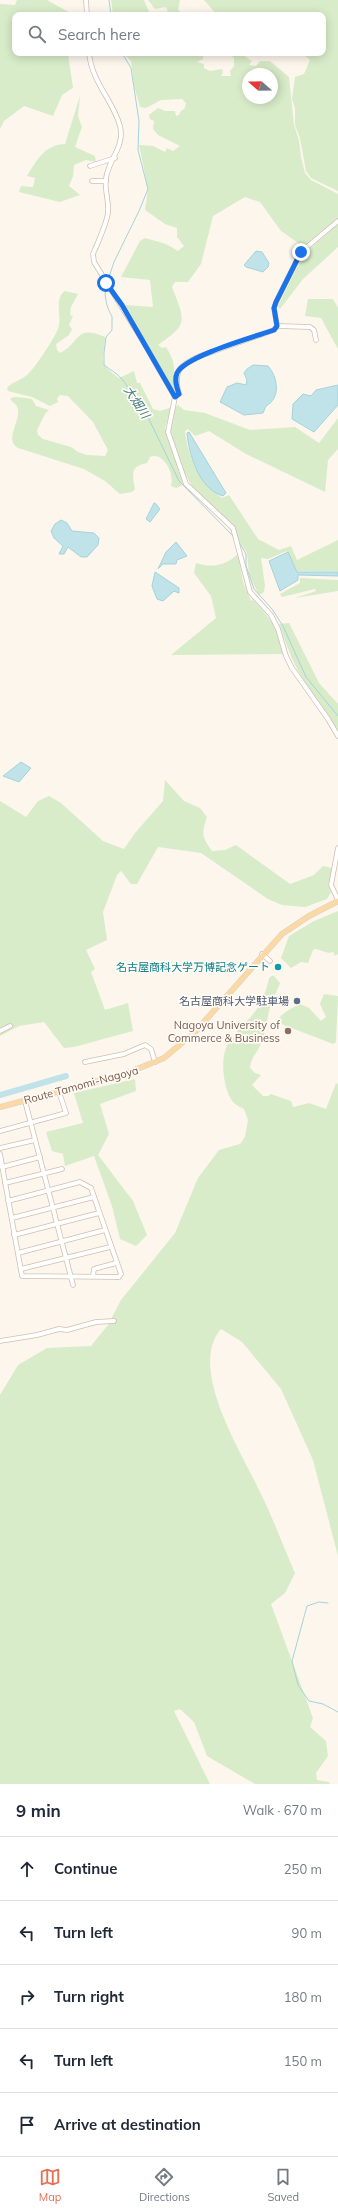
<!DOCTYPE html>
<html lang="en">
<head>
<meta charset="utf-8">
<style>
  body { margin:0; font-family:Mulish,"Noto Sans JP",sans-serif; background:#f2f2f3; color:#1f2937 }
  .compass { position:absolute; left:242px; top:68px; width:36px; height:36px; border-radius:50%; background:#fff; box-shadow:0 2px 10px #0003; rotate:290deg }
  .stop { position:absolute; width:12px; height:12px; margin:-9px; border:3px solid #1a73e8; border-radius:50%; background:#fff }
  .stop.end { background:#1a73e8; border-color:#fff; box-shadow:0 1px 4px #0008 }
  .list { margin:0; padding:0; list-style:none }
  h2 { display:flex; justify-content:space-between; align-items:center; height:52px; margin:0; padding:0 16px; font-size:17px }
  h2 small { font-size:13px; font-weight:400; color:#747a83 }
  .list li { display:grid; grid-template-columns:26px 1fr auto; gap:12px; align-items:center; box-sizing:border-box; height:64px; padding:0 16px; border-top:1px solid #e0e1e3 }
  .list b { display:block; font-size:15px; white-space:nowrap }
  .list em { font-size:13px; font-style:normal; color:#747a83 }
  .icon { flex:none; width:22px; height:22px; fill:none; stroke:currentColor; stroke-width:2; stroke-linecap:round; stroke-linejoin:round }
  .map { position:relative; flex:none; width:338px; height:1784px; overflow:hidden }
  .search { position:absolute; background:#fff; box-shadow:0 2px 10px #0003; left:12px; right:12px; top:12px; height:44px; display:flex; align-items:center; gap:10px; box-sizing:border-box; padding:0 14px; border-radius:8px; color:#747a83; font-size:15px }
  .sheet { height:372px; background:#fff }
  nav { display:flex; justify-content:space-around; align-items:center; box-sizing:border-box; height:56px; border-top:1px solid #e0e1e3; background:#fff; font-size:11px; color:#747a83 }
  nav a { display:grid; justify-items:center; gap:2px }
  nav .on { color:#e76f51 }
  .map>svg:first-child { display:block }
  .green { fill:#d8ecc9; fill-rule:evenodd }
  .water { fill:#bfe3e8; stroke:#a5d3da }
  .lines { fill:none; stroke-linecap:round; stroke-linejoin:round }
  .stream { stroke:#a5d3da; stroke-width:1 }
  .river { stroke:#bfe3e8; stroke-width:6 }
  .minor-casing { stroke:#d1beb0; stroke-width:5.5 }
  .major-casing { stroke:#dad1cd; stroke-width:6 }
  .minor { stroke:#fff; stroke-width:4 }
  .major { stroke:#fbd9a5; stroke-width:5 }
  .route { stroke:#1a73e8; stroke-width:5 }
  .culture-dot { fill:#0f9aa8; stroke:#fffaf3; stroke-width:1.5 }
  .service-dot { fill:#5c6f8a; stroke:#fffaf3; stroke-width:1.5 }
  .education-dot { fill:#8d6e63; stroke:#fffaf3; stroke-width:1.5 }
  .labels { text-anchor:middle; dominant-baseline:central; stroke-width:3.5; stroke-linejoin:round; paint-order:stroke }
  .culture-label { font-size:11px; fill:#0d838f; stroke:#fffaf3; text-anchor:end }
  .service-label { font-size:11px; fill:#4e5e75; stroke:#fffaf3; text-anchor:end }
  .education-label { font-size:11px; fill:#785e54; stroke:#fffaf3; text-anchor:end }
  .street-label { font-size:11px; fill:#7a5c4d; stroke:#fffaf3 }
  .water-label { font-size:12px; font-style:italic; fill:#437c86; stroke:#fffaf3 }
</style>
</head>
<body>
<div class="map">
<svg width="338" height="1784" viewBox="0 0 338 1784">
  <rect width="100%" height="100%" fill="#fdf6ec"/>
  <g class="green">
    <path d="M17,0H47L74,15H15V53H72L68,54L73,88L62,95L53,116L24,106L4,121L0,129V4L15,5Z"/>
    <path d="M111,0H144L149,12H154L151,15H113Z"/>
    <path d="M148,0H180L178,10L184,15H162L168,11L166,7L155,9Z"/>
    <path d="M204,0H338V191L311,178L306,171L300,138L295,125V108L292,99L295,77L304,74L310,60L303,54L294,53H323V15H217Z"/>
    <path d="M123,53H203V59L197,62L204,64V68L210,71L222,69L223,72L221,76H231L230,71L234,66V58L230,54L221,55L219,53H240L252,61L249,65L256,66L260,61H270L289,77L294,125L299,140L301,157L305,173L311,180L338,194V218L304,247L281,231L260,202L245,197L213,216L201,264L188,282H175L172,287C185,321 189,324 158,345L162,348L166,347C179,368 171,368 175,389L173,391L125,305L153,307L150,280L121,277L140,241L145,238L166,244L178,251L184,246L177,237V228L165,224L145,210L148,189L139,145L153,146L165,152L167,148L173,151L180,146L158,135L153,129L154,121L150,119L149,115L158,108L165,111H175L176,116L179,115L181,111L185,108L186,103L182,99L161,100L146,108L140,107L134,86L131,61ZM248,74H272V98H248Z"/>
    <path d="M80,96L78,116L82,127L75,147L95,156L96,162L86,160L74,165L73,176L69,186L80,195L60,202L19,192L21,186L33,187L35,178L27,176C37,160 44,145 65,144Z"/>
    <path d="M338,224V247L303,279L280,309L278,306L303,255Z"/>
    <path d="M65,291L78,294L71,307L70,315L73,316L69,325L72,329L69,335L56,344L57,350L60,353C81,343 74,324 105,337C105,361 95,361 119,378L134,371L137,383H140L153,409L160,411L172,407L165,428L184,480L181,486L176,488L171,486C175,476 164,451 150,457L147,463C129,466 133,476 135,489L132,492L120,494L105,481L84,469L18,448C3,439 23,420 17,406C16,404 12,402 10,399L13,397L26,398L32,399L36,406L49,410L45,414L37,430L38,435L43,439L71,447L78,452L87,455L105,456L108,450L93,422L68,396L60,395L57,398L58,402L50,406L32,397L8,391L7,388C13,381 20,381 27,375C35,368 54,339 58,329C63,318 53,299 65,291Z"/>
    <path d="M308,299H333L338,308V349L321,318L305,316Z"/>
    <path d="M178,405L184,410L205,413L250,430L295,427L319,443L338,418V449L328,460L325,492L246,454L209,431L195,436L188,429L185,431C189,461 198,479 222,498L229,495L258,539L279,550L291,546L297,560L338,540V571H297L287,551L268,559L261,558L265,586L264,592L259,595L249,575L247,553L238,539L233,525L193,488L183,470L169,426L176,406Z"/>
    <path d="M238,554L243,582L251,600L254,601C267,615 284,634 283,654L171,655L216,618L211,596L194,573L196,563C212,568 225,566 238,554Z"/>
    <path d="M300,578L338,580V591L295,598L316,591L315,589L282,597L280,594L300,583Z"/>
    <path d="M289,623L319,683L338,704V731C327,713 314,697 303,679C292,662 286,643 279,624Z"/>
    <path d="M165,780L184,801L200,808L207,817C201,834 202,837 212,851L225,850L236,845L290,884L314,875L323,866L332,868L328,885L331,892L327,899L305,907L282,905L268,899L201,853L158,847L137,884H131L121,871L117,875L103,912L107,940L86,950L95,969L91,972L105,1010L128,1003L133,1031L74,1047L64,1048L44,1022L19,1026L0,1036V801L26,817L38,801L49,796L61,803L103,841L124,849L135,833L163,801Z"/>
    <path d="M338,911V954L335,956L333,952L329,953L316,949L313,950L308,963L301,962L291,968L281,958L289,936L314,921Z"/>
    <path d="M273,975L280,983C277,991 273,999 270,1007C267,1019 266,1031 261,1043C258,1053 252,1054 250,1068L255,1073L261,1075L252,1085L263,1096H268L271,1094L291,1101L293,1107L309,1103L326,1109L336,1083L338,1084V1556L313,1460L281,1389L242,1342L221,1329C187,1368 242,1453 260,1492C273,1518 283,1546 295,1573L285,1593L271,1604L313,1718L310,1727L326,1741L328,1756L316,1773L317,1780L329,1782L330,1784H255L207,1756L194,1722L180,1709L174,1711L210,1784H0V1395L18,1365L47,1348L91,1346L108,1325L121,1300L175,1233L198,1178L219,1150L240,1144L245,1137L248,1120L244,1109C240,1107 236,1105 233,1102C224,1091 220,1062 226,1048C230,1038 235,1041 239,1025C255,1020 266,994 269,978Z"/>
    <path d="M324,994L338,996L336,1042L333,1044L276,1022C281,1014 291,1008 300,1004L309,1008L321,1021L326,1017L320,1004Z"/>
    <path d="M135,1079L136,1091L100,1104L109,1134L98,1155L133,1201L147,1235L136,1246L120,1239L112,1206L94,1156L65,1166L63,1154L52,1151L46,1132L83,1123L74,1093Z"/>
  </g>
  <g class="water">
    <path d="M256,251L262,252L269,263L268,267L263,272L246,267L244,265Z"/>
    <path d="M253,365L268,366C278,377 281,398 266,406L263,413L244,415L220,402L227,387L237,383L246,385L247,380L244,373L247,369Z"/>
    <path d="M338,385V405L314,432L292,419L293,404L303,394L311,396L316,390Z"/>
    <path d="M189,432L226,493L223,496C199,489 189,455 187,433Z"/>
    <path d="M154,503H155L160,509L150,522L146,519Z"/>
    <path d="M61,520L67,523L72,531L94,533L99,538L98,545L87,557H81L68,547L64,554H59L63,546L54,538L51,531L55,524Z"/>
    <path d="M176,542L187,556L177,560L176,564H163L158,569L166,552Z"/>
    <path d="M288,552L297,572H338V576L298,575V580L280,591L269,561Z"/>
    <path d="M155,572L179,588V593L174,591L163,601L157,599L152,586Z"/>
    <path d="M21,762L31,768L19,782L3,776Z"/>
  </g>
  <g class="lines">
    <g class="stream">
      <path d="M109,0L111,15"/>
      <path d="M108,280L114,262L139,211L148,189L138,150L139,121L131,68L122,53"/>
      <path d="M106,285C103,292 107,310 112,316V330L106,337L104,353V365C110,370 117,373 122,379C130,389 135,401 144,409L179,481L234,537"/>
      <path d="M238,540L246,554V566L254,589L272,609L283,626L306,677L338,716"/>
      <path d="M328,1603L319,1602L307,1606L292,1661L298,1685L309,1701L323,1704L338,1712"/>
    </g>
    <path class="river" d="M0,1095L66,1076"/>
    <defs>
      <g id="minor">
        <path d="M86,0L87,15"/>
        <path d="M89,53C92,83 113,100 120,126C125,147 109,158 106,178C104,189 109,200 108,211C108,220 97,245 93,254L94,262L141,338L175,397L168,432L186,484L233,528L250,592L271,615L278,629L286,656L292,668L328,719L338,736"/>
        <path d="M90,166L115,158"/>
        <path d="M92,181H106"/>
        <path d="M277,326L274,308L276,302L301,252L338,221"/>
        <path d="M175,397L179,394C173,371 179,365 200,356L274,330L277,326L310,327L314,330L316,340"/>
        <path d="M338,848L331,885L338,900"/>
        <path d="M262,954L270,961"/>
        <path d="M0,1031L10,1026"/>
        <path d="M85,1062L124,1054L145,1045L151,1049L155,1062"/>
        <path d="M25,1101L73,1285"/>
        <path d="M0,1131L66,1113L59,1092"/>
        <path d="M0,1148L35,1140"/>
        <path d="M0,1154L22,1276L119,1277L121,1274L91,1188L80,1182L8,1201"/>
        <path d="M2,1167L40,1157"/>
        <path d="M5,1183L62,1169"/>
        <path d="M12,1218L94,1197"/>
        <path d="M14,1235L99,1213"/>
        <path d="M18,1253L105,1230"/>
        <path d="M21,1269L110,1247"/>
        <path d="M93,1276L94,1269L116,1263"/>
        <path d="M0,1341L37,1335L59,1329L67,1330L96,1322L114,1321"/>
      </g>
      <path id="major" d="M0,1107L125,1074L164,1058L195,1032L282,934L309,916L338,901"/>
    </defs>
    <use href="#minor" class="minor-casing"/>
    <use href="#major" class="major-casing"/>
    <use href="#minor" class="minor"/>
    <use href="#major" class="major"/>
  </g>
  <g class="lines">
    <path class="route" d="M106,283L122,305L175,397L179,394C177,388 174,380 177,373C185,356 254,337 274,330L277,326L274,308L276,302L301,252"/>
  </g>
  <circle class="culture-dot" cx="278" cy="967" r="4"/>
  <circle class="service-dot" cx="297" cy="1001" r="4"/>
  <circle class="education-dot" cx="288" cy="1031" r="4"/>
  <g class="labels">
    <g class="culture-label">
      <text x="270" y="967">名古屋商科大学万博記念ゲート</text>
    </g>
    <g class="service-label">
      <text x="289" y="1001">名古屋商科大学駐車場</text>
    </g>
    <g class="education-label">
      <text x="280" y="1025">Nagoya University of<tspan x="280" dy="13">Commerce &amp; Business</tspan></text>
    </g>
    <g class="street-label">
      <text transform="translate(81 1085) rotate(-15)">Route Tamomi-Nagoya</text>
    </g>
    <g class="water-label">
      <text transform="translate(137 402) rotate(56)">大畑川</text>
    </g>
  </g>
</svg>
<svg class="compass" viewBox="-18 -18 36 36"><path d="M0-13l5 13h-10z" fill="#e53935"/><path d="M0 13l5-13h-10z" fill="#747a83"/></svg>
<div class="stop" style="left:106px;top:283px"></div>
<div class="stop end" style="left:301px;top:252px"></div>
<div class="search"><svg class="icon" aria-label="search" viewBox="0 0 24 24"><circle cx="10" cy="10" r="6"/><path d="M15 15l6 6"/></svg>Search here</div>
</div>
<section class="sheet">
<h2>9 min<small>Walk · 670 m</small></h2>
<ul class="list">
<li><svg class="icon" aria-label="ahead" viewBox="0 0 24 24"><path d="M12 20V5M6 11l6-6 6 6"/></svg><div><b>Continue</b></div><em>250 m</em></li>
<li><svg class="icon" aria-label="left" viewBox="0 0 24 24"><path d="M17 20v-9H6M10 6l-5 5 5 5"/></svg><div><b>Turn left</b></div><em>90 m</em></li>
<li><svg class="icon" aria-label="right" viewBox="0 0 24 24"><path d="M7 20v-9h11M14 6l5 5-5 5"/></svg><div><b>Turn right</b></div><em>180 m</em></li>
<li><svg class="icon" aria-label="left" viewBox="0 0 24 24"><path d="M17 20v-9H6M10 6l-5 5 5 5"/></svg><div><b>Turn left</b></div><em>150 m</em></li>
<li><svg class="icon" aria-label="arrive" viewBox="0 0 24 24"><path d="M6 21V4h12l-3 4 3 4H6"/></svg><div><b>Arrive at destination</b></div></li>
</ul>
</section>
<nav>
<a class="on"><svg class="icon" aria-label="map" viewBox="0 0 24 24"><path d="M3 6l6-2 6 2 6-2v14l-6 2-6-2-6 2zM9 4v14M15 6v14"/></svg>Map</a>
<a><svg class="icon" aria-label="directions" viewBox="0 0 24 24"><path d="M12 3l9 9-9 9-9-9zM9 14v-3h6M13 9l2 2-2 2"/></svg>Directions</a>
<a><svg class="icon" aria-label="saved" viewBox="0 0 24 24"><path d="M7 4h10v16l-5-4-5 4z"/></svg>Saved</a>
</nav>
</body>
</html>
